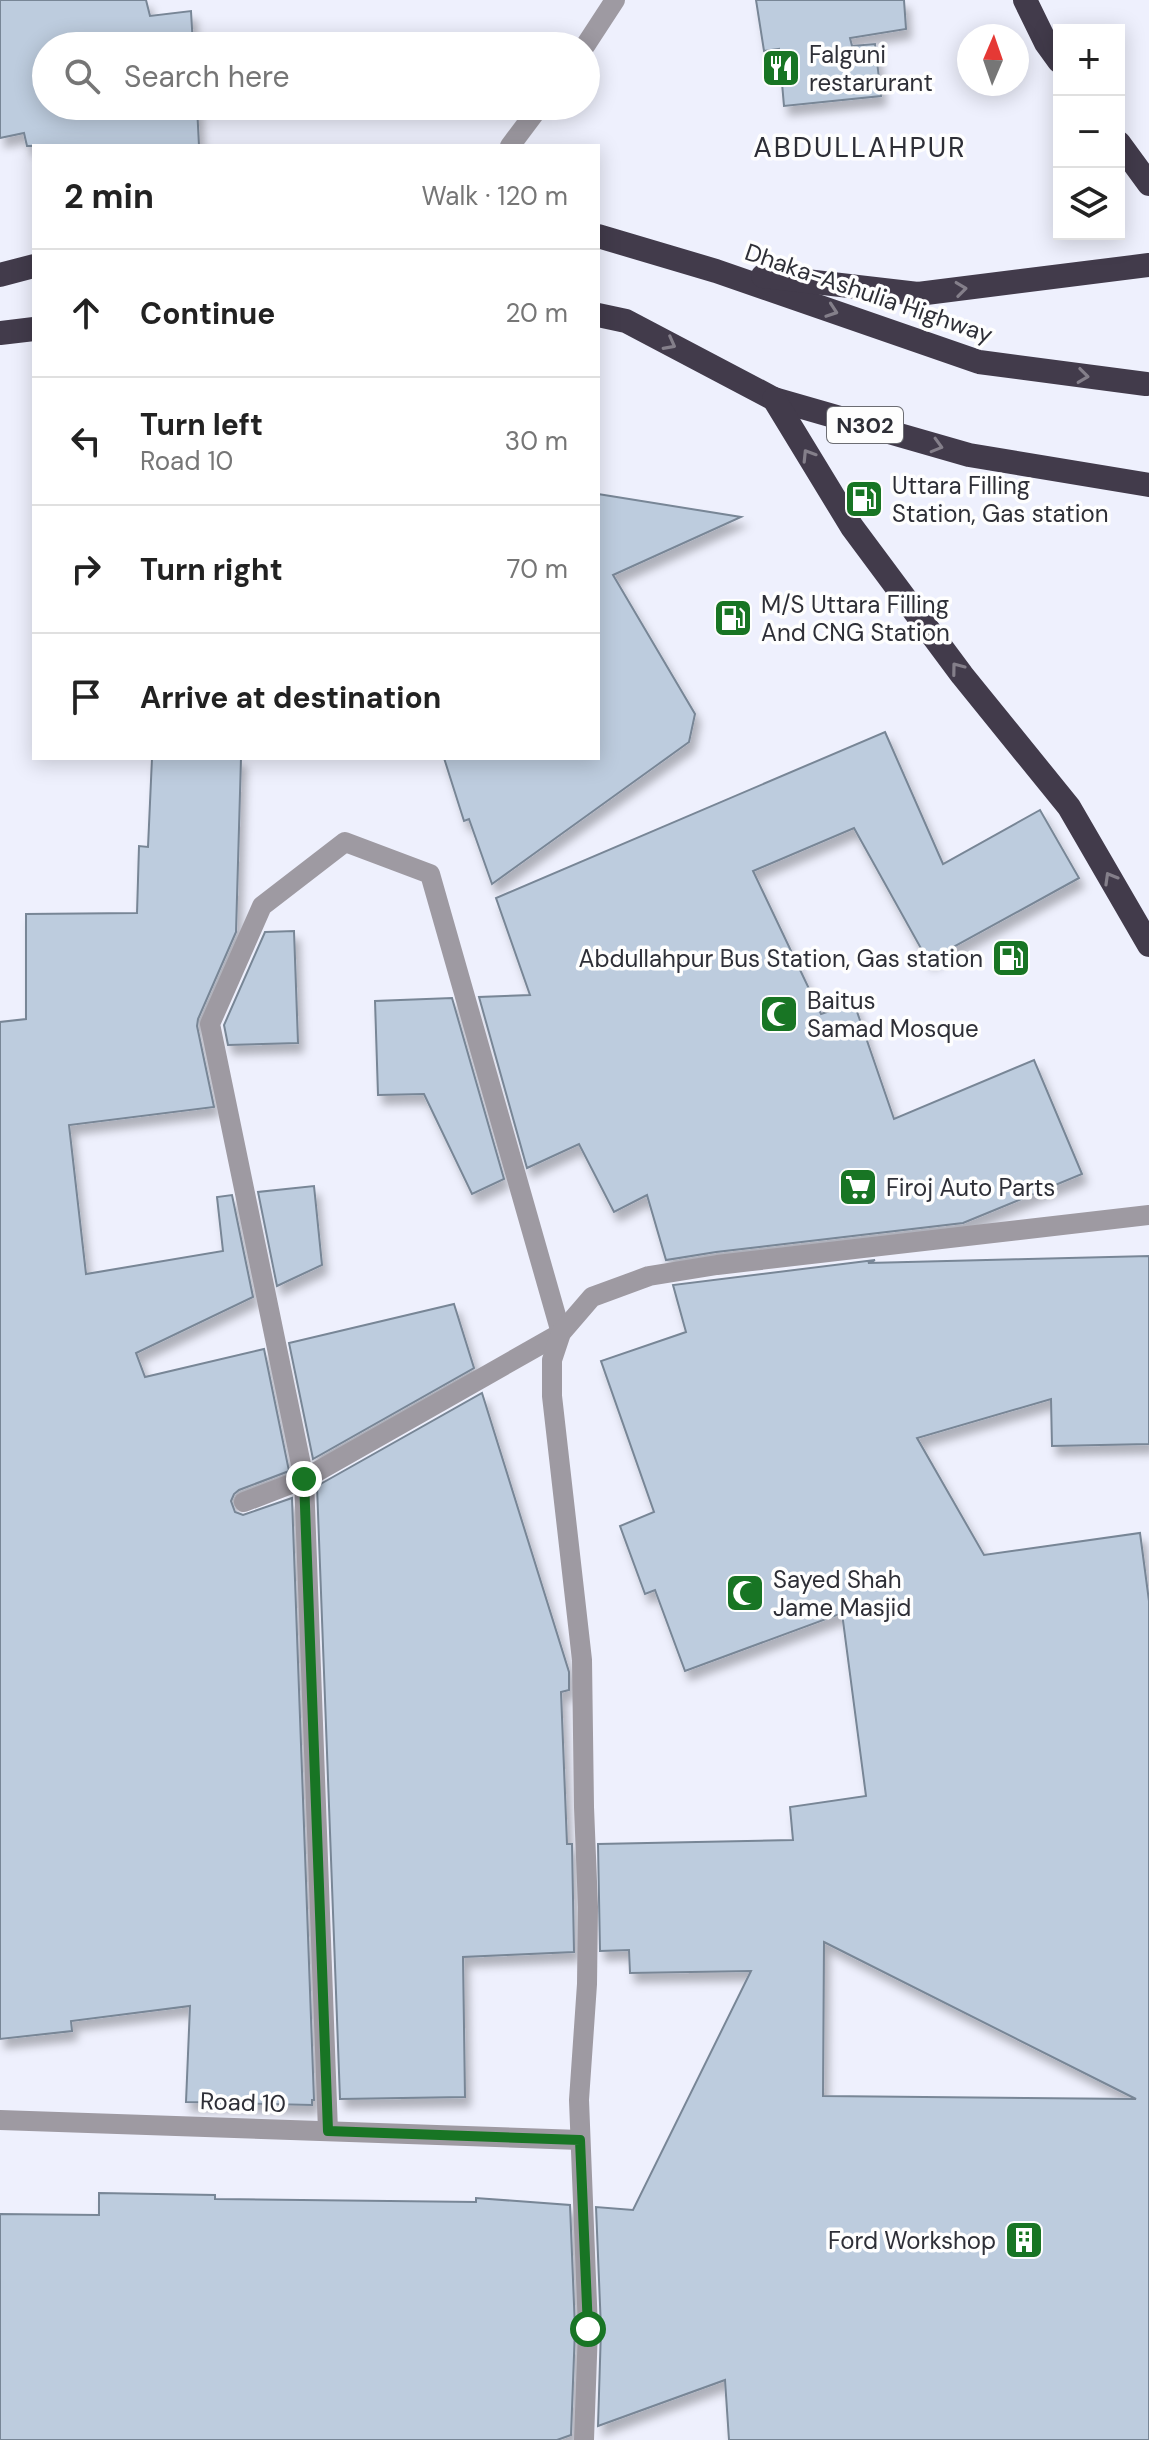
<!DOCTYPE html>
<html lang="en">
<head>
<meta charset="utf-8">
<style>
  body { margin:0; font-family:"DM Sans",sans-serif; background:#f6f6f6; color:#222 }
  .controls { position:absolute; right:24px; top:24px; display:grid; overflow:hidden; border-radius:0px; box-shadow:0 4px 20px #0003 }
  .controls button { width:72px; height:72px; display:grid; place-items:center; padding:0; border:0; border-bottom:2px solid #e0e0e0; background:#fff; color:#222; font:40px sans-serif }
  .compass { position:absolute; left:957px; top:24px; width:72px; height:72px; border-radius:50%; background:#fff; box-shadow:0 4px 20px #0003; rotate:2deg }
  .stop { position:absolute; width:24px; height:24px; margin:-18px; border:6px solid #187524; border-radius:50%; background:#fff }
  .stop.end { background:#187524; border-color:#fff; box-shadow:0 2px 8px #0008 }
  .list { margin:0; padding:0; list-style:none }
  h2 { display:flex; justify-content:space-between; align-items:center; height:104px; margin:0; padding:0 32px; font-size:34px }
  h2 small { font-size:26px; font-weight:400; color:#767676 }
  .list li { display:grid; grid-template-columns:52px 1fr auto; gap:24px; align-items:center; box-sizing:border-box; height:128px; padding:0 32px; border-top:2px solid #e0e0e0 }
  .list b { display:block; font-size:30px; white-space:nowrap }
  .list p { margin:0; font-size:26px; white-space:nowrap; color:#767676 }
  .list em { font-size:26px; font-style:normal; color:#767676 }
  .icon { flex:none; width:44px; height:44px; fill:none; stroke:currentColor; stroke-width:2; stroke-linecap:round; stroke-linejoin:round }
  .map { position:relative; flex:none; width:1149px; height:2440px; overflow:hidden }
  .search { position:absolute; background:#fff; box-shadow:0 4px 20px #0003; left:32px; top:32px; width:568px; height:88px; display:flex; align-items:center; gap:20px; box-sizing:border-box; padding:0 28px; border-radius:44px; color:#767676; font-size:30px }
  .panel { position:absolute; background:#fff; box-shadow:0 4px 20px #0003; left:32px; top:144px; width:568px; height:616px; border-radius:0px }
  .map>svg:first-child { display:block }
  .building { fill:#bdccde; stroke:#788696; stroke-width:2; fill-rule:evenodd; filter:url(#shadow) }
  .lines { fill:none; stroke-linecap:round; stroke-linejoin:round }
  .minor { stroke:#9e9aa2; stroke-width:20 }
  .highway { stroke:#423b4b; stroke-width:24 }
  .oneway { stroke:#847f8a }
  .route { stroke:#187524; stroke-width:10 }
  .labels { text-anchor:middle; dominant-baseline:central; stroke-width:7; stroke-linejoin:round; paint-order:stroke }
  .shield { fill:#fefefe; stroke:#6c6d73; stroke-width:2 }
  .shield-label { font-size:22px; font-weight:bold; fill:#2e2f37 }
  .poi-label { font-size:24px; fill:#2e2f37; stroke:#fefefe; text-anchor:start }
  .street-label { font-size:24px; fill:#2e2f37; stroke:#fefefe }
  .quarter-label { font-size:28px; letter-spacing:2px; fill:#2e2f37; stroke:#fefefe }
</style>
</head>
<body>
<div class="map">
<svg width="1149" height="2440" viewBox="0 0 1149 2440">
  <defs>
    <filter id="shadow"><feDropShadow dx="5" dy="9" stdDeviation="4" flood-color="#0004"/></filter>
  </defs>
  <rect width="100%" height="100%" fill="#eef0fd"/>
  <g class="building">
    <path d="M0,0H146L150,16L191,11L193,46H46V106H197L199,146H27L24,133L0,138Z"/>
    <path d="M756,0H904L906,29L850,38L852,46L875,44L881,96L784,106L779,49L764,51Z"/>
    <path d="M598,494L741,517L613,575L695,714L689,742L492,884L469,819L464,821L444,758H598Z"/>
    <path d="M885,732L943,864L1040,810L1079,878L928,961L854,828L753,871L821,1014L854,1003L894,1119L1034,1060L1082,1174L963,1223L716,1252L666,1260L647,1195L614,1212L579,1144L527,1168L479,997L530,995L496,898Z"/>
    <path d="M152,758H241L236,932L198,1019L197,1026L214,1107L69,1125L86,1274L223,1251L217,1197L232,1195L253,1297L136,1353L145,1377L264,1349L289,1471L239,1490L234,1494L231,1501L235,1512L243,1515L292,1498L314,2100H312V2105L186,2102L190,2006L71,2021L72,2031L0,2039V1022L26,1019V914L137,913L139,846L148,847Z"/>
    <path d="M294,931L298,1043L228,1045L224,1025L265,932Z"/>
    <path d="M452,998L504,1179L472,1194L424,1094L378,1095L375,1001Z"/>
    <path d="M314,1186L322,1265L277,1286L258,1192Z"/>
    <path d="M1149,1256V1444L1052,1446L1051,1399L917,1438L984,1555L1140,1533L1149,1601V2440H729L725,2380L598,2426L601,2329L596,2207L633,2210L751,1971L630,1973L629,1950L600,1951L598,1844L793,1840L790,1807L866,1796L842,1613L685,1671L655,1590L645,1594L620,1526L654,1512L601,1361L686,1332L673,1285L875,1260L868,1263ZM824,1942L1136,2099L823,2096Z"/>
    <path d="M454,1304L474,1368L313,1459L289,1343Z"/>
    <path d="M482,1393L569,1672V1690L561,1692L567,1844H572L574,1952L463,1957L465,2097L340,2099L317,1486Z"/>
    <path d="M99,2193L215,2195V2199L476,2202V2198L570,2205L575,2329L571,2435L557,2440H0V2214L99,2215Z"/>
  </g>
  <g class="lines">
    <g class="minor">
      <path d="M585,46L615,0"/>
      <path d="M510,146L540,106"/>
      <path d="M244,1502L304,1479L561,1333L430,874L345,842L262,906L210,1024L304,1479L328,2131"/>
      <path d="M0,2120L580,2140"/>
      <path d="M584,2440L588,2329L579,2100L587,1984L588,1907L584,1807L582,1660L552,1396V1360L561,1333L592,1297L649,1276L717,1265L1149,1215"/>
    </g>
    <g class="highway">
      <path d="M1025,0L1046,43L1059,61"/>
      <path d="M1119,143L1149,184"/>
      <path d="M598,236L716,271L979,362L1146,384"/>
      <path d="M0,275L34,266"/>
      <path d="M763,276L918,294L1149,265"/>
      <path d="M598,315L626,321L774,399L969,455L1149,485"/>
      <path d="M0,333L34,329"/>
      <path d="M774,399L852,527L962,675L1069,807L1149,945"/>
    </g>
  </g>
  <defs><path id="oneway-chevron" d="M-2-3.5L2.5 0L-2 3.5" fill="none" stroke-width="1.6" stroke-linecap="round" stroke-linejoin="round" transform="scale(2)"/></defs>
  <g class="oneway">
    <use href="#oneway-chevron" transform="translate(961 289) rotate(-7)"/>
    <use href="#oneway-chevron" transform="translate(832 311) rotate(19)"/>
    <use href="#oneway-chevron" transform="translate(670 344) rotate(28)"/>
    <use href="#oneway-chevron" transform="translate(1083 376) rotate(7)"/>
    <use href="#oneway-chevron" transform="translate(937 446) rotate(16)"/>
    <use href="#oneway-chevron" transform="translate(808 455) rotate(-122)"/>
    <use href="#oneway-chevron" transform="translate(957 668) rotate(-127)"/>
    <use href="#oneway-chevron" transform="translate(1110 878) rotate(-120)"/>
  </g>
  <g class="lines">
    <path class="route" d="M304,1479L328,2131L580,2140L588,2329"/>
  </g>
  <defs>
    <symbol id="restaurant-square" viewBox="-11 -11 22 22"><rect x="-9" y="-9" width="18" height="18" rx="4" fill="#187524" stroke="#fefefe"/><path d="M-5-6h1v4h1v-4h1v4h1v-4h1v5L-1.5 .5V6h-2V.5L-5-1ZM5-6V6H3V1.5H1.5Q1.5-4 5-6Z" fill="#fff"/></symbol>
    <symbol id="fuel-square" viewBox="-11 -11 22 22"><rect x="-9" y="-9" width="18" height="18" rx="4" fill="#187524" stroke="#fefefe"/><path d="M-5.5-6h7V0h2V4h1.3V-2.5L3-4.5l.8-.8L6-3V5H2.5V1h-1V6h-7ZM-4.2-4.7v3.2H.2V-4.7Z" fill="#fff"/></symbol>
    <symbol id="mosque-square" viewBox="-11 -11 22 22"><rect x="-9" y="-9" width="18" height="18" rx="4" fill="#187524" stroke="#fefefe"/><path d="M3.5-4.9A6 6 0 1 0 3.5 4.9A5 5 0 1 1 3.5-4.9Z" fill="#fff"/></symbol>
    <symbol id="supermarket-square" viewBox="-11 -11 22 22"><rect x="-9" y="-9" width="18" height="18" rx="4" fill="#187524" stroke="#fefefe"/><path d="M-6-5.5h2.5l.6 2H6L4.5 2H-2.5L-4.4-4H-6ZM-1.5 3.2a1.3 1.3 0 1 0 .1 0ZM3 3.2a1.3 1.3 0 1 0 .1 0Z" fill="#fff"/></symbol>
    <symbol id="building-square" viewBox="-11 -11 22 22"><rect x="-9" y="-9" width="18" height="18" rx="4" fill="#187524" stroke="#fefefe"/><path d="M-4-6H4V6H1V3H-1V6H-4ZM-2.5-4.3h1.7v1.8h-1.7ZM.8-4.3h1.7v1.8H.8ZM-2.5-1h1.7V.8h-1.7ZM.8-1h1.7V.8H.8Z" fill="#fff"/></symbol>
  </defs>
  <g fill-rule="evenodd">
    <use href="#restaurant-square" x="759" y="46" width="44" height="44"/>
    <use href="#fuel-square" x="842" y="477" width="44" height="44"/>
    <use href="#fuel-square" x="711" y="596" width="44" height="44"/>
    <use href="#fuel-square" x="989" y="936" width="44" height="44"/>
    <use href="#mosque-square" x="757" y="992" width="44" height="44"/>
    <use href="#supermarket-square" x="836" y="1165" width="44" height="44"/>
    <use href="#mosque-square" x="723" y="1571" width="44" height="44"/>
    <use href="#building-square" x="1002" y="2218" width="44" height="44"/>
  </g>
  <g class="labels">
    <rect class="shield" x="827" y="407" width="76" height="36" rx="6"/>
    <g class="shield-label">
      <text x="865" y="425">N302</text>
    </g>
    <g class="poi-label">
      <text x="809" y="54">Falguni<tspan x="809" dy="28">restarurant</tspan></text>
      <text x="892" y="485">Uttara Filling<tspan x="892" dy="28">Station, Gas station</tspan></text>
      <text x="761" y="604">M/S Uttara Filling<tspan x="761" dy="28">And CNG Station</tspan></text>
      <text x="983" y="958" text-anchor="end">Abdullahpur Bus Station, Gas station</text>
      <text x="807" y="1000">Baitus<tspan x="807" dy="28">Samad Mosque</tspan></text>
      <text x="886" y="1187">Firoj Auto Parts</text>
      <text x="773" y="1579">Sayed Shah<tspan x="773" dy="28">Jame Masjid</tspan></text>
      <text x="996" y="2240" text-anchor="end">Ford Workshop</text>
    </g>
    <g class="street-label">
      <text transform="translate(869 293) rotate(19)">Dhaka-Ashulia Highway</text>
      <text transform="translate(243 2102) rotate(2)">Road 10</text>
    </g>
    <g class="quarter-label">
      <text x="860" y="147">ABDULLAHPUR</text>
    </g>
  </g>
</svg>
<div class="controls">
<button>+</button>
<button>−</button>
<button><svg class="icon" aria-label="layers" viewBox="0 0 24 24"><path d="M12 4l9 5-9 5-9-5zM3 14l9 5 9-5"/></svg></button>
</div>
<svg class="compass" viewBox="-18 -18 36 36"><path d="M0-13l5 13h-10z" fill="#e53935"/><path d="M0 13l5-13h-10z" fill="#767676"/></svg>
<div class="stop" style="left:588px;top:2329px"></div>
<div class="stop end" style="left:304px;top:1479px"></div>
<div class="search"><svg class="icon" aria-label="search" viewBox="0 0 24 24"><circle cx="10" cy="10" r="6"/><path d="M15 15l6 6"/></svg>Search here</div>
<section class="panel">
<h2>2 min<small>Walk · 120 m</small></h2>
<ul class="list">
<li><svg class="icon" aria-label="ahead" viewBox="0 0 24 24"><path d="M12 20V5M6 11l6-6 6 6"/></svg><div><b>Continue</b></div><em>20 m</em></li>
<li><svg class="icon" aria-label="left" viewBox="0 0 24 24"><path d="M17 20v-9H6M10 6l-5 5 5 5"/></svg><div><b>Turn left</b><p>Road 10</p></div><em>30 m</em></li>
<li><svg class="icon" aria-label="right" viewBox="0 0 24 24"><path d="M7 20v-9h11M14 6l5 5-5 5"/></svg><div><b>Turn right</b></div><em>70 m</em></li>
<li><svg class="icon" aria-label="arrive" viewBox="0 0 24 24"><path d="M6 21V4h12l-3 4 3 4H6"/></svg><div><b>Arrive at destination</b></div></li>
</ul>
</section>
</div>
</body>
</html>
